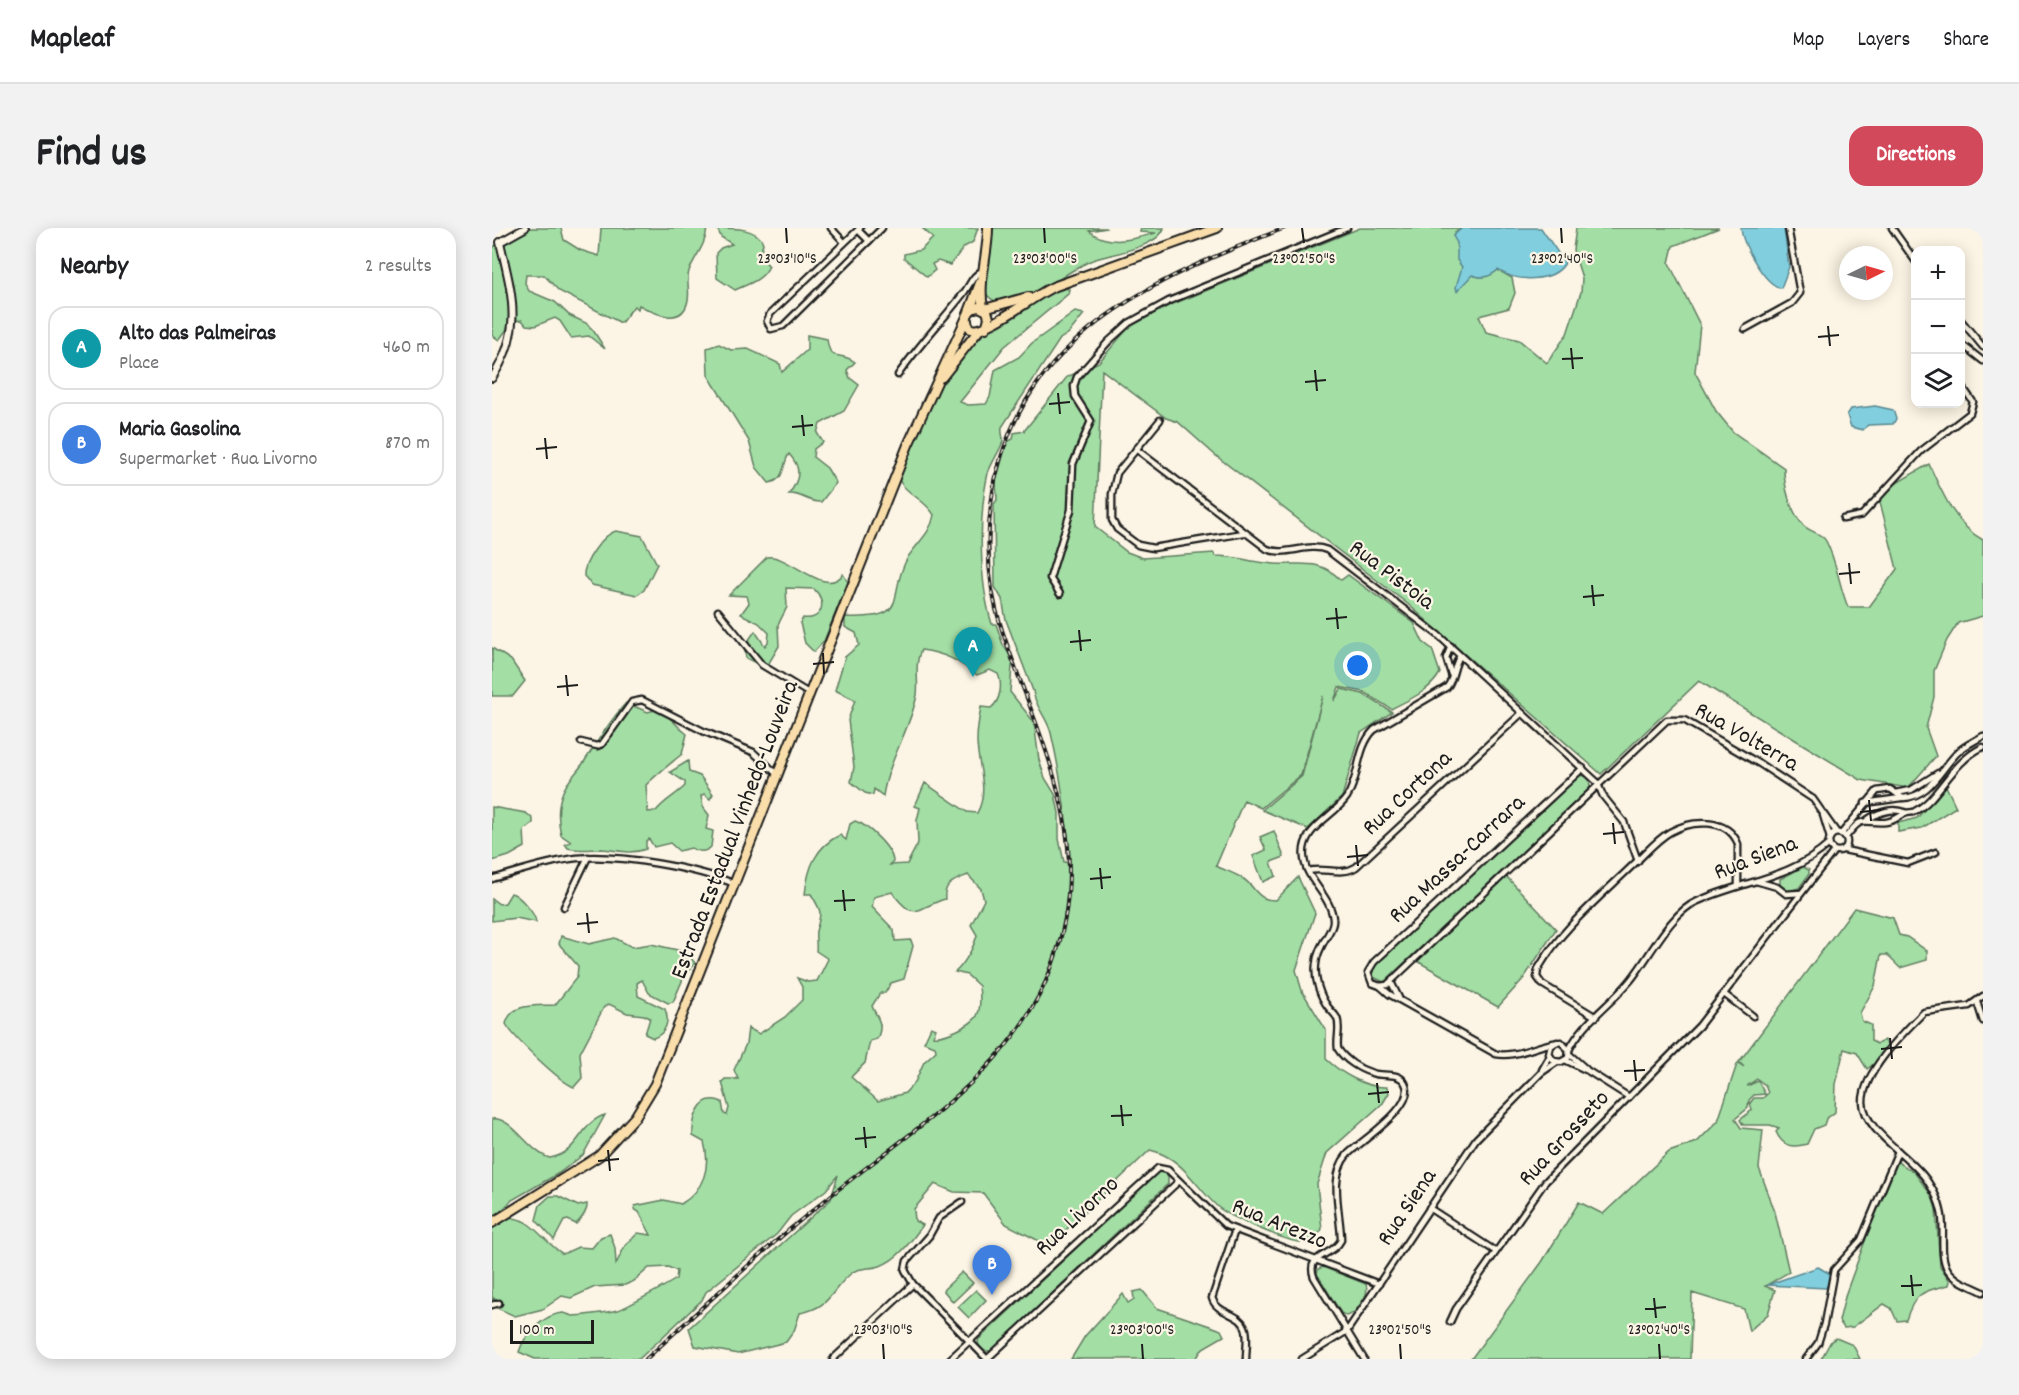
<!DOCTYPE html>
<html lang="en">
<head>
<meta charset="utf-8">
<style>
  body { margin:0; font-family:Dekko,sans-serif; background:#f2f2f2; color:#202124 }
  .controls { position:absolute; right:18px; top:18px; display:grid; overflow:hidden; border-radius:12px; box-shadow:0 3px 15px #0003 }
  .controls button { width:54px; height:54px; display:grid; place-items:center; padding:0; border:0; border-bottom:2px solid #e0e0e0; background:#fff; color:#202124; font:30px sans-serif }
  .compass { position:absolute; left:1347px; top:18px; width:54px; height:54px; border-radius:50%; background:#fff; box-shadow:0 3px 15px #0003; rotate:85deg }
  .scale { position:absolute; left:18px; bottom:15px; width:84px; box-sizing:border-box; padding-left:6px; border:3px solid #1c1c1c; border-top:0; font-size:16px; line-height:21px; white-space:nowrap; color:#1c1c1c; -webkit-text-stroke:4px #fcf5e5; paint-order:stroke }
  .you { position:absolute; left:866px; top:438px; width:21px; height:21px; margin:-15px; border:4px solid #fff; border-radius:50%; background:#1a73e8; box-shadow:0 0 0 9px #1a73e833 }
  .badge { display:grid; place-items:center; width:39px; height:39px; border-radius:50%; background:#d1495b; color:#fff; font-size:20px; font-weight:700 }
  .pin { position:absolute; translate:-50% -50px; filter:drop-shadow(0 2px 3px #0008) }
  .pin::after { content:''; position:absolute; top:32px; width:21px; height:18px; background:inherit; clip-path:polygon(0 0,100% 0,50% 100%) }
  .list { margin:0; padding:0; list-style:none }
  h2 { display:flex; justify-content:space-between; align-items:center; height:78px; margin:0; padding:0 24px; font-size:26px }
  h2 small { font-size:20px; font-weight:400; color:#757577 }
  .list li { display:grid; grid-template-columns:39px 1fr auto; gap:18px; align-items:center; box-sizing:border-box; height:84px; margin:0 12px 12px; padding:0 12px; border:2px solid #e0e0e0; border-radius:18px }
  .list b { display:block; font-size:22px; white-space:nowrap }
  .list p { margin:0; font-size:20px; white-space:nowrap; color:#757577 }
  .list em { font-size:20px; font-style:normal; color:#757577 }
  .icon { flex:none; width:33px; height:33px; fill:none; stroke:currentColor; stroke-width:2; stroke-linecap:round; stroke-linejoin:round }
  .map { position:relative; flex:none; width:1491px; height:1131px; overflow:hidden; border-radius:18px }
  header { display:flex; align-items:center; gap:36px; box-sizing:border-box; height:84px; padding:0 30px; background:#fff; border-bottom:2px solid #e0e0e0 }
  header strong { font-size:28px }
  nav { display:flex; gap:33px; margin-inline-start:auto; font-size:21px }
  .intro { display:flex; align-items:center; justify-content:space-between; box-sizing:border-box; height:144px; padding:0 36px }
  h1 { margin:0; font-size:42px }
  .button { padding:15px 27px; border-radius:18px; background:#d1495b; color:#fff; font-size:21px; font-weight:700 }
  main { display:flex; gap:36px; padding:0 36px }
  aside { flex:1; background:#fff; border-radius:18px; box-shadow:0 3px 15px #0003 }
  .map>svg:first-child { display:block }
  .green { fill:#a3dea5; stroke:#607d60; stroke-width:1.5; fill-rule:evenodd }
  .water { fill:#81cfde; stroke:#598790; stroke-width:1.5 }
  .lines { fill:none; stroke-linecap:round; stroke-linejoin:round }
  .minor-casing { stroke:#1c1c1c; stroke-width:9 }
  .tertiary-casing { stroke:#1c1c1c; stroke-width:10 }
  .primary-casing { stroke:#1c1c1c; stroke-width:12 }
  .minor { stroke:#fcf5e5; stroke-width:4.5 }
  .tertiary { stroke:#fcf5e5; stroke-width:6 }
  .primary { stroke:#f9deab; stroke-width:8 }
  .rail-casing { stroke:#1c1c1c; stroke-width:4 }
  .rail { stroke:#fcf5e5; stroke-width:1.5; stroke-dasharray:4.5; stroke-linecap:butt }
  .ticks { fill:none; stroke:#1c1c1c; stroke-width:2 }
  .labels { text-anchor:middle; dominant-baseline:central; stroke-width:4.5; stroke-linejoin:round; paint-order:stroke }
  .street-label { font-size:24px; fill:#1c1c1c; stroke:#fcf5e5 }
  .ticks-label { font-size:15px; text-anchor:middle; fill:#1c1c1c; stroke:#fcf5e5; stroke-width:4.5; stroke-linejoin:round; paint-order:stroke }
</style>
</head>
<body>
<header>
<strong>Mapleaf</strong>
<nav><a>Map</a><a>Layers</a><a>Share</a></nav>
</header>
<div class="intro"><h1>Find us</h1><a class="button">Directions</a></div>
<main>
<aside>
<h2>Nearby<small>2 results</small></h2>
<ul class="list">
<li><span class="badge" style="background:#0f9aa8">A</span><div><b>Alto das Palmeiras</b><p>Place</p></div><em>460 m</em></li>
<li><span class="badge" style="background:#3f7fe0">B</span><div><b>Maria Gasolina</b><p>Supermarket · Rua Livorno</p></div><em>870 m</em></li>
</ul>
</aside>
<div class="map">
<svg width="1491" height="1131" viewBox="0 0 1491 1131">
  <rect width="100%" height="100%" fill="#fcf5e5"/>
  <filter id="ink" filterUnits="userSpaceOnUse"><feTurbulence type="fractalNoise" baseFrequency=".0167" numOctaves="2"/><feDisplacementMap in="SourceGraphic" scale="12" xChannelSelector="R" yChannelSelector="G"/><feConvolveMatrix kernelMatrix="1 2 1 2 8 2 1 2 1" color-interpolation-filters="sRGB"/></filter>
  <g filter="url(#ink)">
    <g class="green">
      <path d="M28,0H69L72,12L88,22L107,28L109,0H215C214,17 203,28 197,43C194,53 198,62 196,72C191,99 163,86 147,77L146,81L142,78L129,95L67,63L52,47H34L33,55L37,63L63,74L77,87L94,95L101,102L113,121L97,108L79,110L68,93L63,90L43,98L34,97L30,92L21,93L7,112L0,107V21L10,10Z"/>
      <path d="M225,0C242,0 266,0 271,15L268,28L277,38C271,52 256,56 243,62L225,50L224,25L229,20L240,16L229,9Z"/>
      <path d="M430,0H486L481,14L472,19L458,37L446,33L440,36L443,42L435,49L412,30V26L429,22L441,10Z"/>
      <path d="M496,0H615L597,3C617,19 642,11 664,5L648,4L649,0H672C666,20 616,26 598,33C586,39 569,49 559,58L577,61L576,66L512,119L468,174L476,177L494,176L498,169L503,142L527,129L540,115L583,84L592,86L577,105L568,111L510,199C509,204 511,208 511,212C512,216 498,237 496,245C486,289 487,354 500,396H504L511,417L523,435L520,438L518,464L542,494L547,532L553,550L563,566L567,585V611L572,634L578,635C575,590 569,548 559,505C555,489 543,479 541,463L514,392L510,371L503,359L502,276L505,272L504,253L515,214L521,211L522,205L532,203L575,149L607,134L644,91L868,0H970L963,4L970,39L965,62L980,47C991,51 997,49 1006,42L1020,50L1023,65L1017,80L987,88L994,104L1027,112L1055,135L1075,106L1089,64L1090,50L1081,22L1084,0H1227L1181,18L1177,35L1208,97L1203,144L1224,183L1241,204L1292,240C1292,259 1298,282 1311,297C1317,304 1329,304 1334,313C1345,334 1347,358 1356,379H1377L1405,341L1386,266L1437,236C1449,263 1464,298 1491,312V388L1466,395L1455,412L1442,443V469L1434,500L1444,528L1416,560L1369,552L1207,453L1109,546L917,377L723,227L686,194L674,190L610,142L603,299L635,324L651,330L722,325L723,328C744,328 755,333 774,335C804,340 824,327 849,352L856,347L922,395L931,414L940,421L948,445C937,464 918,471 899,481L872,464L847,459L842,473L849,461L871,466L900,484L869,505L850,569L816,601L770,582L810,548L831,468L809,547L769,580L752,572L724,638C732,642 742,645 750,650C764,658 764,673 784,672L806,649L823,685L804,742L810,763L834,802V831C850,846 874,860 895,859L897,865L891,875L835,925L825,956L830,1001C826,1009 816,1015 807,1014C794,1013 738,989 727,980C703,959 692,930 658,922L557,1018L514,996L491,965L462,964L443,956L422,981L423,993L431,997C419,1013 407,1031 388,1038C379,1041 369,1039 361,1044C338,1061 341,1079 308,1085L302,1103L294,1114L246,1126L203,1118L197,1100L339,971L346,947L334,962L299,988L285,1006L214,1064L210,1072L147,1131H43L27,1124C32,1107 52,1086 71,1085C74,1085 77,1087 80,1088C87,1088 118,1084 126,1082C131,1081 179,1055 184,1051L185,1043L176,1039L157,1040L142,1053L133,1057L103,1059L79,1070L70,1068L51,1081L23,1088L5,1080L2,1070L0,1071V891C20,888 37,925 58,930C88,925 88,894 113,887L91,927L67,945L20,972L9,983C14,991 27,989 35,995C47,1003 57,1017 71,1026L86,1019L100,1020L109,1009L118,1006L123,1020L124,1036L133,1018L146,1005L159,1007L147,984L142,981L143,978L172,972L189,976C212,962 219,939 212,914L201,908C200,892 207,864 230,874L232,886L235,887L237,880L230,854L233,851H246L242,842L254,816L256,800L267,806L293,789L310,772V759L305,750L316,754L325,753L336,731L324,723C325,716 323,708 324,703C330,684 330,684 319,666H313C316,640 323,619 348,607L354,612L358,596L363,593C376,597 401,621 401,634L398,637L415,636L426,615L425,592L428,580L423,578L433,555L475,584L485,585C498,561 485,538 485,512C485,501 487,490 489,479L499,480C508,473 511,457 506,446L498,442L485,447C467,433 453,425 429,422C422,437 427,452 425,467C418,502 396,533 391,568L382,561L381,567L373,565L359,554L362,539L356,492L363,472L343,462L353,429L367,417L364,405L353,399V389C422,392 393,369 416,329C426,314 439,305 442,287C433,271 415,267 407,252L423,204L459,136L492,106L499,94L555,60C536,65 502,88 492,61ZM476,647L489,661L492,672L479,697L485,707C482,719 472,737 463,744L475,747L487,758C488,766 489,780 485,788C479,798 451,810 441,808L444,801L439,799L432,814L443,818L444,823L432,834L423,854L413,865L386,873L359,849L373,835L378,813L385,811C392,795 386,792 380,778L388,765H393L399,755L412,751L421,718L419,712L403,713L402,702L380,679L382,669L400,664C423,695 424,680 453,671C451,655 464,652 476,647Z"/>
      <path d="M315,107L335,111C338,136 347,122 363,134L355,142L358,150L367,157L352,183L328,196L325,205L331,214L322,221L321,229L335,240L344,255L329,274C317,275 309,265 297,266C308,251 310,240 297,226C290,236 294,252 277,255L264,239L257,213L216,147L215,120L227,116L239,122L256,121L288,136L290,144L315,122Z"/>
      <path d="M124,303L150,308L165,336L152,362L145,367L100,357L92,348C91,335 111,306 124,303Z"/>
      <path d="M275,329C298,326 333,371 351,346L356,354L332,413L322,424L313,415L308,395L311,390C330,393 336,374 322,361L294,360L295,379L286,397L287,418L277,435L269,438L254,430L252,419L263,403L273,418L276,414L277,405L267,395L249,386L257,375L255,368L237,367Z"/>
      <path d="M0,420L19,432L33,453L21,468H0Z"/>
      <path d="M134,475L156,484L166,481C183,491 181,496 195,506L190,526C178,536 166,545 154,557L156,584L164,583C174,571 183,568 193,558V554L178,544L196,533L197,544L208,548L221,566L218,571L212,566L209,568L211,579L217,587L214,601L221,603L219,619C213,625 205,624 199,620L187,623L178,615L162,619L157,611L154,613V621C138,627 126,622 110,621C98,621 88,623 76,620L73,616L79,614L69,607C66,594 65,579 70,566C74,553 87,543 94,531C107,511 118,492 134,475Z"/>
      <path d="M1087,547L1097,549L1098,560L892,754L881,749V740Z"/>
      <path d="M1454,558L1464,579L1430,600L1406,604V595L1425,590Z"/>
      <path d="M0,579L34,585L41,591V595L32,602L33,619L17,628L0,633Z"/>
      <path d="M782,603L792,629L779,634L784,648L771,654L761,628L774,622L768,609Z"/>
      <path d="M1311,639L1317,642V646L1307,660L1296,663L1288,657V651Z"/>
      <path d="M1014,648L1064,701L1032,750L1006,779L925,733Z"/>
      <path d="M19,665C27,667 43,685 44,694L24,690L0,693V671L7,676L13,675Z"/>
      <path d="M1362,680L1401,690L1407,707L1415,709L1435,723V732L1408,740L1395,727H1389L1383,758L1368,785L1370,793L1379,797V813L1385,816L1393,812L1395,818L1383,835L1375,841L1365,825L1352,821L1344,856L1343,884L1334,891L1332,897L1322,901L1315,916C1300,920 1291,919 1284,904L1287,900L1278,897H1251L1248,892L1260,882L1258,875L1262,870H1271L1276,865L1273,857L1265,851L1255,858L1266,853L1273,866L1262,867L1257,872L1256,880L1243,891L1249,900L1271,902L1267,940L1283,984L1297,1044L1273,1058L1283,1062L1276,1086L1257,1103L1252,1081L1200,1065L1198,1131H979L1050,1034L1087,974L1111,986L1177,924L1205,914L1226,893L1244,839L1246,835L1252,839L1247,834Z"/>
      <path d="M69,708L97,716L123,710L140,719L159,716L194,724L203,735L191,751L181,774L176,775L157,765L150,752L145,755L146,768L173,781C178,793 174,806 161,810L153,806L158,790L152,787L135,785L117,776L112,779L88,825L90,850L82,859C68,854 21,809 14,796C19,774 45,778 63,777L85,749L86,738L67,716Z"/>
      <path d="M1406,934L1422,944L1440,968L1444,981L1448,1038L1458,1053L1457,1057C1430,1064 1423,1064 1414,1092L1405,1093L1399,1080L1392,1076L1361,1099L1352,1100L1347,1093L1354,1065L1401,936Z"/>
      <path d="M671,943L676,948V956L499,1123H491L487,1120L486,1112L665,944Z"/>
      <path d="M58,968H66L86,978L95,976C96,982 89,992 84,996L76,992L72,993L62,1012L44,992L48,977Z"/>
      <path d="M831,1039L874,1056C878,1067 865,1086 854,1088L849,1085L825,1046L826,1041Z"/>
      <path d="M470,1044L481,1055L461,1074L451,1062Z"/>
      <path d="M484,1062L494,1072L477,1090L466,1079Z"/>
      <path d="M650,1062L665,1080L724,1100L729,1102L732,1108L711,1120L704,1131H579L593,1108L631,1066L636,1075L642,1071L641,1064Z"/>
      <path d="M1344,1110L1361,1117L1368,1131H1329L1339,1113Z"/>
    </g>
    <g class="water">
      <path d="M970,0H1049L1073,35C1061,55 1024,54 1006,42C997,49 991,51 980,47L965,63L964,59L970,39L965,32V15L961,8Z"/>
      <path d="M1249,0H1292L1297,39L1289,60C1273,57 1250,16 1249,0Z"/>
      <path d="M1383,178L1401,182L1404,191L1401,196L1376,197L1371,202L1359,199L1355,187L1359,181Z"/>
      <path d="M1326,1039L1340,1047L1334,1060L1275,1057Z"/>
    </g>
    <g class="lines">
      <defs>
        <g id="minor">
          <path d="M339,0L352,14"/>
          <path d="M368,0L278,86L275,93L279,101L291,98L390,0"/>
          <path d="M1400,0L1424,34"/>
          <path d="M366,2L377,13"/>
          <path d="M1468,91L1491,119"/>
          <path d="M1253,101L1300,75L1308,65L1296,0"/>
          <path d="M1468,115L1491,133"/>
          <path d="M406,147C426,118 450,93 471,66C479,56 480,47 492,42"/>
          <path d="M668,192L625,245L620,266V292L625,301L646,317L661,320L752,305"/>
          <path d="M644,221L775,321C794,329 816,314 835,322L946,407L1105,554L1111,568L1132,594L1146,633"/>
          <path d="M1351,291L1370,287L1429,223L1478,185L1481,174L1468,155"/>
          <path d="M568,366L558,350L579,282L581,236L599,193L583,168L582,158L585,149L616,114L637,95L677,73L855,0"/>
          <path d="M226,383L270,437L318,466"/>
          <path d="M959,418L954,430L959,446"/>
          <path d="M89,514L105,518L110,516L140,474L150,472L211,503L261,524L286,547"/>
          <path d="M1091,540L882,734L876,744L880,755L888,758L895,757L1175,492H1192L1268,536L1321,571L1345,605"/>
          <path d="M1404,565L1419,562L1446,545"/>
          <path d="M1373,575L1409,570"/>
          <path d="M1331,587L1338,610"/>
          <path d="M1375,592C1386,584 1402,579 1414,585"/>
          <circle cx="1346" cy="614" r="9"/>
          <path d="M1349,606L1385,563L1398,561L1411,570C1438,569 1449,540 1467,523C1474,517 1483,513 1491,508"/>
          <path d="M1354,609C1371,586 1370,596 1394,594C1403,593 1407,588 1414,585C1417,584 1421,585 1423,583C1447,571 1459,534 1491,519"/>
          <path d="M1352,622L1416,635L1444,624"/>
          <path d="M816,643C832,639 850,648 864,639L1030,485"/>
          <path d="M0,651C28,643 57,633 85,630C127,626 204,640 243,656"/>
          <path d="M1264,653L1285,659L1294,666L1309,665"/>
          <path d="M72,679L96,629"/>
          <path d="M899,754L907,770"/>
          <path d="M888,758L897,766L1004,826C1026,830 1048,815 1069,814L1077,822L1076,830L1069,834L1062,833L1057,826L1059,818L1065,814"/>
          <path d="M1232,766L1261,788"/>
          <path d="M1491,768L1477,778L1432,784C1412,804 1371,844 1371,874C1372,904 1421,929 1436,954C1442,963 1447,973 1449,983C1454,1001 1446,1026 1456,1042C1464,1054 1480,1058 1491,1064"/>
          <path d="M1485,774L1491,793"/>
          <path d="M1104,789L1050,756L1045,749L1046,741C1070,700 1107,670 1141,637C1153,626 1164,612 1178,604C1199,592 1236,589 1246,616V658"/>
          <path d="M1077,822C1090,795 1118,777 1137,754C1156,732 1178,685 1204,674C1248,653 1299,651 1337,616"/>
          <path d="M1077,826L1094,841"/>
          <path d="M1073,832L1096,843L1137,869"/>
          <path d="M1050,842L1058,828"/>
          <path d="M470,974L447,990L437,1008L415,1033L413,1042L421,1056L495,1131"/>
          <path d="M937,980L1003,1023"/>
          <path d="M743,1002L720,1070C725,1087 750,1084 754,1102C756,1111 754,1122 754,1131"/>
          <path d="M0,1077L7,1075"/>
          <path d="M958,1094L964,1081L1053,954L1207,798L1342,623"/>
          <path d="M341,1131L421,1056"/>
          <path d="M458,1131L666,940L676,942L734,998L887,1056"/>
          <path d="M495,1131L687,953"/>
          <path d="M810,1131L855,1103L984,911L1049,845L1065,834"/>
          <path d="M872,1131L822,1049C813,1026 841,1029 849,1012C849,986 836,949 855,927C868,913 926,878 913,855C907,843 890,849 880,845C867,841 853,832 846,821C844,811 849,800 845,790C843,786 839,783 836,779C828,768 822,751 824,736C825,717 843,702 841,691C839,668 814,652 812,630C808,600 841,590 855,569C868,549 864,520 882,502L955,459C962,451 961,438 968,428"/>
          <path d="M1314,1131L1326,1115L1332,1096L1342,1042L1369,1012L1406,923"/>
        </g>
        <path id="tertiary" d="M0,150C32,101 20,67 8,14L33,0"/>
        <g id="primary">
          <path d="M491,80C486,53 496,27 496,0"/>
          <path d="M492,81L536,69"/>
          <path d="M477,84L488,55"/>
          <path d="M494,100L497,90L495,83L487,79C475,80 471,92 479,101C495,106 542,67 561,59L725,0"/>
          <path d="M450,149L487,102"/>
          <path d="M0,995L107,928L143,889L163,856L416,217L474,91"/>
        </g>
      </defs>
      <use href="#minor" class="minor-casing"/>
      <use href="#tertiary" class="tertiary-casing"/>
      <use href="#primary" class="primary-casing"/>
      <use href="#minor" class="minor"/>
      <use href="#tertiary" class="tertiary"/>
      <use href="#primary" class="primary"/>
      <defs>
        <path id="rail" d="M154,1131C214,1076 273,1020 337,969C420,901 522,843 560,738C606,612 549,518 510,402C495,357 493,311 501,263C528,109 661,51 793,0"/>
      </defs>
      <use href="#rail" class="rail-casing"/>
      <use href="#rail" class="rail"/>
    </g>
  </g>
  <path class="ticks" d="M294,0L295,15M552,0L553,15M810,0L812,15M1069,0L1070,15M1336,98L1338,118M1326,109L1347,107M1079,120L1081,141M1070,131L1091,130M823,142L825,163M813,154L834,152M566,165L568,186M557,176L578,174M310,187L312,208M300,199L321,197M53,210L55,231M44,221L65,219M1357,335L1359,356M1347,346L1368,344M1100,357L1102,378M1091,369L1112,367M844,380L846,401M834,391L855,389M587,402L589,423M578,414L599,412M331,425L332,446M321,436L342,434M74,447L76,468M65,459L86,457M1377,572L1379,593M1368,584L1389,582M1121,595L1123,616M1111,606L1132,604M864,617L866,638M855,629L876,627M608,640L610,661M598,651L619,649M351,662L353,683M342,673L363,672M95,685L97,705M85,696L106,694M1398,810L1400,831M1389,821L1410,819M1142,832L1144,853M1132,843L1153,842M885,855L887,875M876,866L897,864M629,877L631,898M619,888L640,887M372,899L374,920M363,911L384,909M116,922L118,943M106,933L127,931M1419,1047L1421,1068M1409,1058L1430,1057M1162,1070L1164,1090M1153,1081L1174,1079M391,1116L392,1131M650,1116L651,1131M908,1116L909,1131M1167,1116L1168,1131"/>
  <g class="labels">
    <g class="street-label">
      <text transform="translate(899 348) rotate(37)">Rua Pistoia</text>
      <text transform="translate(1254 510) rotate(30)">Rua Volterra</text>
      <text transform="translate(916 566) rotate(-43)">Rua Cortona</text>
      <text transform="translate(244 602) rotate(-69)">Estrada Estadual Vinhedo-Louveira</text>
      <text transform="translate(1264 631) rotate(-21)">Rua Siena</text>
      <text transform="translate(966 632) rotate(-43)">Rua Massa-Carrara</text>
      <text transform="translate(1073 911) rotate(-47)">Rua Grosseto</text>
      <text transform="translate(916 980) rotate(-56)">Rua Siena</text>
      <text transform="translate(586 989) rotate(-43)">Rua Livorno</text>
      <text transform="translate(787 997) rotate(22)">Rua Arezzo</text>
    </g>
  </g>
  <g class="ticks-label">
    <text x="295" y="35">23°03'10"S</text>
    <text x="553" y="35">23°03'00"S</text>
    <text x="812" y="35">23°02'50"S</text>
    <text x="1070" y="35">23°02'40"S</text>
    <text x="391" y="1106">23°03'10"S</text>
    <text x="650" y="1106">23°03'00"S</text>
    <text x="908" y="1106">23°02'50"S</text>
    <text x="1167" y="1106">23°02'40"S</text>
  </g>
</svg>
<div class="controls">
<button>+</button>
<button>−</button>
<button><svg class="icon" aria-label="layers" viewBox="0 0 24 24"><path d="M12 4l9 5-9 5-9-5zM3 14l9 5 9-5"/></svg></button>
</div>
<svg class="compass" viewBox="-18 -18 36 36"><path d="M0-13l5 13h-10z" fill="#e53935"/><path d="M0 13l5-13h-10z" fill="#757577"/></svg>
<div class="scale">100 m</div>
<div class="you"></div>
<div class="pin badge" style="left:481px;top:449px;background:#0f9aa8">A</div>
<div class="pin badge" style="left:500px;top:1067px;background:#3f7fe0">B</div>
</div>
</main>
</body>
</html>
